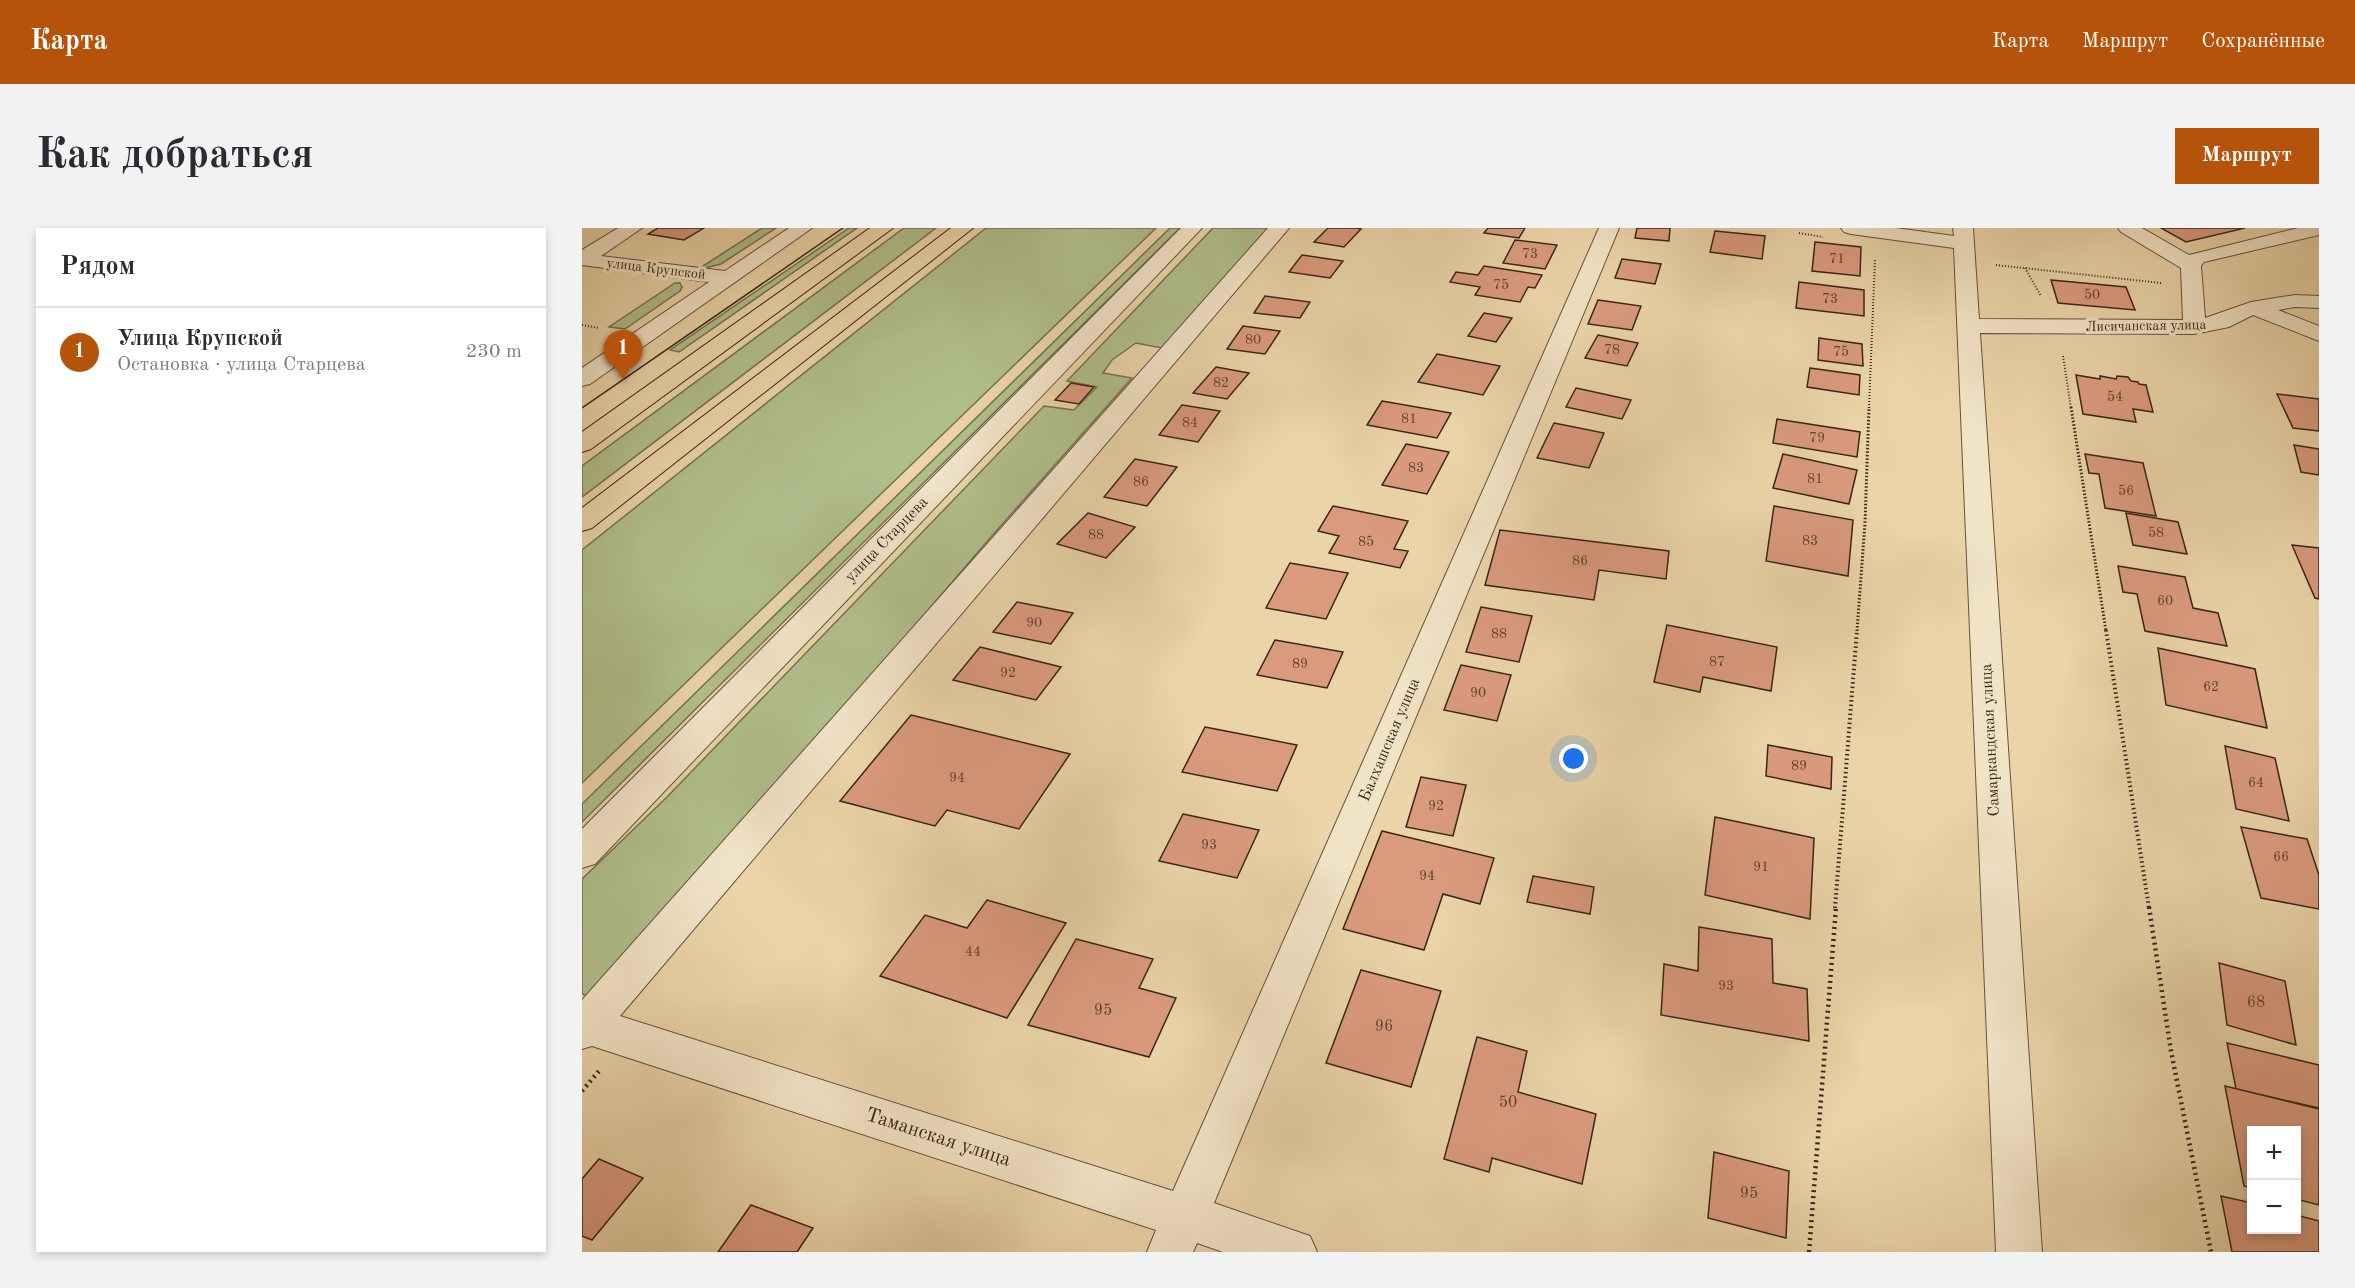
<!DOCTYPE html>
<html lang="ru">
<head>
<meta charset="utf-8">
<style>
  body { margin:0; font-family:"Old Standard TT",serif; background:#f2f2f3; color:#2b2b33 }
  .controls { position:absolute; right:18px; bottom:18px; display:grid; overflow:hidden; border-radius:0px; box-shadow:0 3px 9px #0003 }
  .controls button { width:54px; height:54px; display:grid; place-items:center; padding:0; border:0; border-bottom:2px solid #e1e1e2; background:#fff; color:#2b2b33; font:30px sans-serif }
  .you { position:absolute; left:992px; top:531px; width:21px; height:21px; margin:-15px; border:4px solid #fff; border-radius:50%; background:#1a73e8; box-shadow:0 0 0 9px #1a73e833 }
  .badge { display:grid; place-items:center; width:39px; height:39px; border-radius:50%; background:#b45309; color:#fff; font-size:20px; font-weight:700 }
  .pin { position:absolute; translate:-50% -50px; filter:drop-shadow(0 2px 3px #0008) }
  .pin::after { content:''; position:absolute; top:32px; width:21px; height:18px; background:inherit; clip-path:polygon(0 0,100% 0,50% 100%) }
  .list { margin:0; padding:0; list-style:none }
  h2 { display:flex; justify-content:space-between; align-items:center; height:78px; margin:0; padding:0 24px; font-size:26px }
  h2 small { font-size:20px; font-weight:400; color:#7c7c81 }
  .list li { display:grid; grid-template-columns:39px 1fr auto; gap:18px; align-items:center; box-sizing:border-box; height:90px; padding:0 24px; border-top:2px solid #e1e1e2 }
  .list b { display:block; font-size:22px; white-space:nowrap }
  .list p { margin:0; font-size:20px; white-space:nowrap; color:#7c7c81 }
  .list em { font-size:20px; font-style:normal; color:#7c7c81 }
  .map { position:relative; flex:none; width:1737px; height:1024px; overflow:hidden; border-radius:0px }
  header { display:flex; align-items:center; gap:36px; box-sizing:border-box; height:84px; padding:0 30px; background:#b45309; color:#fff }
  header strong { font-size:28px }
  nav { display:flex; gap:33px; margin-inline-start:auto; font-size:21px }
  .intro { display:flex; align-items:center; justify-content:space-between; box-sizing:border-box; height:144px; padding:0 36px }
  h1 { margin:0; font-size:42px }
  .button { padding:15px 27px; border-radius:0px; background:#b45309; color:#fff; font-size:21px; font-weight:700 }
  main { display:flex; gap:36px; padding:0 36px }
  aside { flex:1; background:#fff; border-radius:0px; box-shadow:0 3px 9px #0003 }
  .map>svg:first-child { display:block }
  .green { fill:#b0be8c; stroke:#747252; stroke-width:1.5 }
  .building { fill:#da9a7e; stroke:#392619; stroke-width:1.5 }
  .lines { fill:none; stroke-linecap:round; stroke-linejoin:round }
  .minor-casing { stroke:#65523d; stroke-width:2 }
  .major-casing { stroke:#392619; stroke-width:2 }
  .path-far3 { stroke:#392619; stroke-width:2; stroke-dasharray:1 2; stroke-linecap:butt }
  .path-far2 { stroke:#392619; stroke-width:3; stroke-dasharray:1.5 2; stroke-linecap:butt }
  .path-far1 { stroke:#392619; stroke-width:4; stroke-dasharray:1.5 3; stroke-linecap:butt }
  .path { stroke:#392619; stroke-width:4.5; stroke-dasharray:2 4; stroke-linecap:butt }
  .minor { fill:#f1e3c6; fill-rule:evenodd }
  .major { fill:#ead4a8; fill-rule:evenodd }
  .tram { stroke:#392619; stroke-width:1.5 }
  .labels { text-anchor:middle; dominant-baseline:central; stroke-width:6; stroke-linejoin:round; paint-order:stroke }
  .number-label { font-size:14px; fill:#614332 }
  .far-street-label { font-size:14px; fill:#392619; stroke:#f1e3c6 }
  .street-label { font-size:16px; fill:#392619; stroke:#f1e3c6 }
  .near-number-label { font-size:16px; fill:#614332 }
  .near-street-label { font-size:20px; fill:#392619; stroke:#f1e3c6 }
</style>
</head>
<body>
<header>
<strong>Карта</strong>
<nav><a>Карта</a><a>Маршрут</a><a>Сохранённые</a></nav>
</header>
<div class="intro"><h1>Как добраться</h1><a class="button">Маршрут</a></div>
<main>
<aside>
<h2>Рядом<small></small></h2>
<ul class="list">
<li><span class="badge">1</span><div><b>Улица Крупской</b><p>Остановка · улица Старцева</p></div><em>230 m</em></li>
</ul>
</aside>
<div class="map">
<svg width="1737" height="1024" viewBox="0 0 1737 1024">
  <rect width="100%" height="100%" fill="#ead4a8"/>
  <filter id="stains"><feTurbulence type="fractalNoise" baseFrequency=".00333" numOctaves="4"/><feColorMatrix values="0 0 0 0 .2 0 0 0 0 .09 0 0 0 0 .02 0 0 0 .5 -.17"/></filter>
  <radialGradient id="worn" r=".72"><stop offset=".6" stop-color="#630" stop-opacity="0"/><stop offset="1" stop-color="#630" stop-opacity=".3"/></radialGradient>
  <g class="green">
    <path d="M180,0H194L139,36L115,42Z"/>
    <path d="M267,0H275L97,124L88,122Z"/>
    <path d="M322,0H354L0,269V238Z"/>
    <path d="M404,0H574L0,555V322Z"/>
    <path d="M588,0H598L0,594V576Z"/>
    <path d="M631,0H693L585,121L554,115L530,132L521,145L550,150L408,310L15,769L0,766V651L85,569L462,178L492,182L515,159L485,153Z"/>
    <path d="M93,55H98L100,59L98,63L43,101L27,99Z"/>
  </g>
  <g class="building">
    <path d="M76,0H122L102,12L66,6Z"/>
    <path d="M746,0H774L779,1L762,19L732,14Z"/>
    <path d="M906,0H943L937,10L902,5Z"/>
    <path d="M1055,0H1088L1087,13L1053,10Z"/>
    <path d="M1579,0H1663L1604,14Z"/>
    <path d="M1133,3L1183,8L1180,31L1128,24Z"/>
    <path d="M933,12L975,17L963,41L921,35Z"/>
    <path d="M1233,14L1279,19L1278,48L1230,43Z"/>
    <path d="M720,27L761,33L748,50L707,44Z"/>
    <path d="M1040,31L1079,36L1073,56L1033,50Z"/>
    <path d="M902,38L960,47L953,60L946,59L938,74L893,67L898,59L868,54L874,44L896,47Z"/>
    <path d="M1469,52L1544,59L1553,82L1476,75Z"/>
    <path d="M1217,54L1282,62V88L1214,80Z"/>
    <path d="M683,68L728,74L718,90L672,85Z"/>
    <path d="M1016,72L1059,78L1050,102L1006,96Z"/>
    <path d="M902,85L930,90L914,114L886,108Z"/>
    <path d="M661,98L698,103L683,126L645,121Z"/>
    <path d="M1016,107L1056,115L1045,138L1003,130Z"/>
    <path d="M1237,110L1280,116L1281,138L1236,132Z"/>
    <path d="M855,126L918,138L901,167L836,154Z"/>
    <path d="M634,139L667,145L645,171L611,165Z"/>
    <path d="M1228,140L1278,147L1277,167L1225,159Z"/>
    <path d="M1494,147L1518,151V148L1534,151L1535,148L1546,149L1549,153L1556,154L1557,156L1564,157L1571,184L1551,181L1554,194L1501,186Z"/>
    <path d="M489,155L512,159L497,176L473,172Z"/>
    <path d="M994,160L1049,172L1040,191L984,179Z"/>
    <path d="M1695,166L1737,171V203L1711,200Z"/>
    <path d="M800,173L869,185L855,210L785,197Z"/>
    <path d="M600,177L638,183L616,214L577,207Z"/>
    <path d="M1195,191L1278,204L1275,229L1191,215Z"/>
    <path d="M972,195L1022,205L1007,240L955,230Z"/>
    <path d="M824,216L867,224L845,266L800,257Z"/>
    <path d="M1712,217L1737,221V247L1719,244Z"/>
    <path d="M1201,226L1275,242L1267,276L1191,260Z"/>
    <path d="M1503,226L1561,235L1574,288L1523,280L1517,246L1507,245Z"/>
    <path d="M553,231L595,239L565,278L522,269Z"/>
    <path d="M751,278L826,293L812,321L826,323L818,340L747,325L757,308L736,303Z"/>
    <path d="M1192,278L1271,292L1266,348L1184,333Z"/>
    <path d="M506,285L553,299L524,330L475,316Z"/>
    <path d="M1544,285L1596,294L1605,326L1551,317Z"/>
    <path d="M918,302L1087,323L1084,351L1017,342L1012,372L903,357Z"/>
    <path d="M1710,317L1737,320V371L1733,370Z"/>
    <path d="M708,335L766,345L744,391L684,380Z"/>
    <path d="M1536,338L1603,349L1611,380L1636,385L1645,418L1563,403L1555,366L1541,364Z"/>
    <path d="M435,374L491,385L469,416L411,404Z"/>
    <path d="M899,379L950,388L937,434L884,424Z"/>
    <path d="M1085,397L1195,419L1189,463L1121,449L1118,464L1072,454Z"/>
    <path d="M693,412L761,424L745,460L675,447Z"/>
    <path d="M398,419L479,439L454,472L371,452Z"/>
    <path d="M1576,420L1673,441L1685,500L1584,477Z"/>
    <path d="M879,437L929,447L915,493L862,482Z"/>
    <path d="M329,487L488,526L437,601L365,582L353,598L258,573Z"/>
    <path d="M623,499L715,517L695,563L600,544Z"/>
    <path d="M1186,517L1250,529L1249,561L1184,548Z"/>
    <path d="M1643,518L1693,530L1707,593L1654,581Z"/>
    <path d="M839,549L884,557L871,608L824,599Z"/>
    <path d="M601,586L677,602L655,650L577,633Z"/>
    <path d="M1133,589L1232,610L1228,691L1123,667Z"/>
    <path d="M1659,599L1725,611L1737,647V681L1679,670Z"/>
    <path d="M800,603L912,630L898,676L861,666L842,722L761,701Z"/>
    <path d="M951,648L1012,659L1008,686L945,674Z"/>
    <path d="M405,672L484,695L425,790L298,748L343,687L385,700Z"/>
    <path d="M1117,699L1190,711L1191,755L1225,761L1227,813L1079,787L1082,736L1116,743Z"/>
    <path d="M494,711L571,731L557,760L594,770L567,829L446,797Z"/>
    <path d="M1637,735L1703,753L1714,817L1645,797Z"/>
    <path d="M779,742L859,763L829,859L744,835Z"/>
    <path d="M895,809L945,823L936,864L1014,886L1000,956L910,930L907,944L862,931Z"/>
    <path d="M1645,815L1737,837V880L1654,861Z"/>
    <path d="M1643,858L1737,881V977L1714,971V902H1670V960L1662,958Z"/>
    <path d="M1132,924L1207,943L1204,1010L1126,990Z"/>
    <path d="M17,931L61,950L10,1012L0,1008V951Z"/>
    <path d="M1639,968L1670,975V1002H1714V987L1737,993V1024H1650Z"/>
    <path d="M169,977L231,1000L215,1024H136Z"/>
  </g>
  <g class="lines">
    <defs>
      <g id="minor">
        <path d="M36,0H60L19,28L143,43L207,0H230L8,156L0,158V140L127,54L0,37V22Z"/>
        <path d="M599,0H620L13,636L0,640V601Z"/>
        <path d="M686,0H707L38,788L591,963L1017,0H1037L632,975L728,1008L735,1024H641L615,1015L611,1024H565L574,1002L10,818L0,821V772Z"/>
        <path d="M1259,0H1314L1372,8L1371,0H1391L1397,91L1601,92L1599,40L1539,4L1536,0H1560L1607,27L1716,0H1737V7L1622,34L1619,38L1623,90L1669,74L1713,67L1737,68V80L1713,79L1696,82L1737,98V113L1671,87L1647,99L1612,106L1398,105L1460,1024H1414L1372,20L1269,6L1262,4Z"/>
      </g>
      <g id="major">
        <path d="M288,0H311L9,221L0,224V204Z"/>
        <path d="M369,0H391L10,300L0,303V280Z"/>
      </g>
    </defs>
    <use href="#minor" class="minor-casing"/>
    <use href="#major" class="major-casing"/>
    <g class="path-far3">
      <path d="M1217,5L1241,9"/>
      <path d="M1414,37L1579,55"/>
      <path d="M1443,40L1459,68"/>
      <path d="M0,97L17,100"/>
      <path d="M1481,128L1489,180"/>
      <path d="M1287,180L1293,31"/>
    </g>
    <g class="path-far2">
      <path d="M1489,179L1524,403"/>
      <path d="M1275,403L1283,295L1287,179"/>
    </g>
    <g class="path-far1">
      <path d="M1524,402L1567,680"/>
      <path d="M1253,680L1275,402"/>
    </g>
    <g class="path">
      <path d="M1567,679L1589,823L1629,1024"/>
      <path d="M0,863L17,843"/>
      <path d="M1227,1024L1254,679"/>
    </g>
    <use href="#minor" class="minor"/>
    <use href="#major" class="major"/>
    <path class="tram" d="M0,180L261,0"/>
  </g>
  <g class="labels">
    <g class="number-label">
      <text x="948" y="26">73</text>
      <text x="1255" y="31">71</text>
      <text x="919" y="57">75</text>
      <text x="1510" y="67">50</text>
      <text x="1248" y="71">73</text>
      <text x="671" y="112">80</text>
      <text x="1030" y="122">78</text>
      <text x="1259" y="124">75</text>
      <text x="639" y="155">82</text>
      <text x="1533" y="169">54</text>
      <text x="827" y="191">81</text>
      <text x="608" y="195">84</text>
      <text x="1235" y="210">79</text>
      <text x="834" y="240">83</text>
      <text x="1233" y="251">81</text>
      <text x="559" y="254">86</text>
      <text x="1544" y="263">56</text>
      <text x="1574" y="305">58</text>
      <text x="514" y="307">88</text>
      <text x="1228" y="313">83</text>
      <text x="784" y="314">85</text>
      <text x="998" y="333">86</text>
      <text x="1583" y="373">60</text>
      <text x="452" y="395">90</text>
      <text x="917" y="406">88</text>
      <text x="1135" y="434">87</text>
      <text x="718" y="436">89</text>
      <text x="426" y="445">92</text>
      <text x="1629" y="459">62</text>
      <text x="896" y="465">90</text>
      <text x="1217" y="538">89</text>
      <text x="375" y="550">94</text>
      <text x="1674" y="555">64</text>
      <text x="854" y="578">92</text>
      <text x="627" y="617">93</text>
      <text x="1699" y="629">66</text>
      <text x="1179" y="639">91</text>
      <text x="845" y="648">94</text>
      <text x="391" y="724">44</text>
      <text x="1144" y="758">93</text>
    </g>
    <g class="far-street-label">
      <text transform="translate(74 41) rotate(7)">улица Крупской</text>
      <text transform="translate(1564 98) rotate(-1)">Лисичанская улица</text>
    </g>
    <g class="street-label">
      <text transform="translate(305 312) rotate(-46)">улица Старцева</text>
      <text transform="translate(808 512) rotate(-67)">Балхашская улица</text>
      <text transform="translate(1409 512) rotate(-93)">Самаркандская улица</text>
    </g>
    <g class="near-number-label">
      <text x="1674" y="775">68</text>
      <text x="521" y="783">95</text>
      <text x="802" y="799">96</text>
      <text x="926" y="875">50</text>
      <text x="1167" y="966">95</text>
    </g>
    <g class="near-street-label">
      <text transform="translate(356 910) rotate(18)">Таманская улица</text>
    </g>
  </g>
  <rect width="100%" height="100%" filter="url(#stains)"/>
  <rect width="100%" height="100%" fill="url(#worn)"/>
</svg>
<div class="controls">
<button>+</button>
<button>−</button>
</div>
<div class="you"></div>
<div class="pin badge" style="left:41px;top:152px">1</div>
</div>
</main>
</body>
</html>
